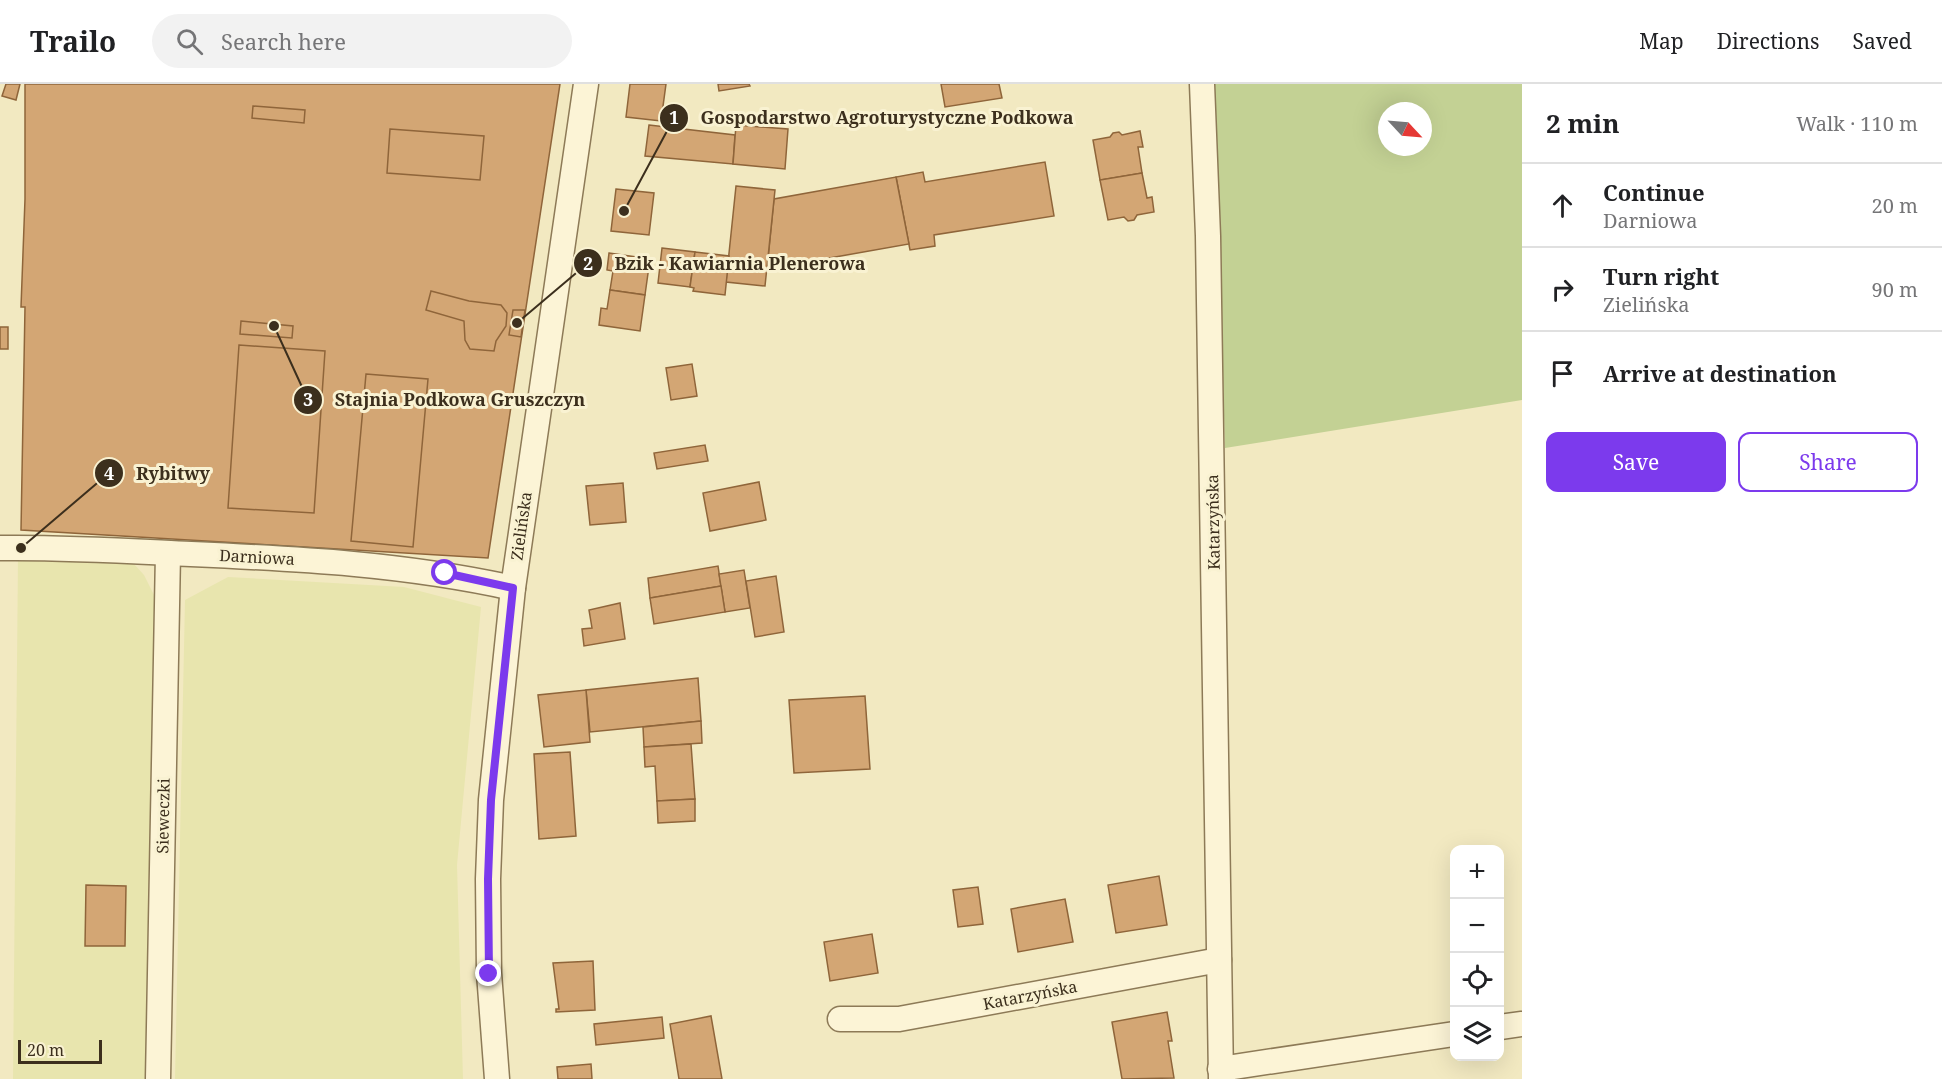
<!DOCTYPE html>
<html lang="en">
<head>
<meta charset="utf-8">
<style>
  body { margin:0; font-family:"Noto Serif",serif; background:#f2f2f2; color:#202124 }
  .controls { position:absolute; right:18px; bottom:18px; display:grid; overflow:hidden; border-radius:12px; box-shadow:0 6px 24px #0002 }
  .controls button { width:54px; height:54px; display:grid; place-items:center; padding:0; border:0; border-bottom:2px solid #e0e0e0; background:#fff; color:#202124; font:30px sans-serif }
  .compass { position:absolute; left:1378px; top:18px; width:54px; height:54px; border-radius:50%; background:#fff; box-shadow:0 6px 24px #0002; rotate:116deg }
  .scale { position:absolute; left:18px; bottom:15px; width:84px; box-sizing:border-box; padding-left:6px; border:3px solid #3c2f1d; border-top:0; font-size:16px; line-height:21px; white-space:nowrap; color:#3c2f1d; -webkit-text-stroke:4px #f9f2d2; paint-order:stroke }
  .stop { position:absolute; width:18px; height:18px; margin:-14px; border:4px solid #7c3aed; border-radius:50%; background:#fff }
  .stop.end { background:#7c3aed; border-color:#fff; box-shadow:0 2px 6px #0008 }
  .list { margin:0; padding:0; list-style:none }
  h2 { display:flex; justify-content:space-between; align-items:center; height:78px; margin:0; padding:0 24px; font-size:26px }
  h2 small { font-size:20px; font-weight:400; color:#757577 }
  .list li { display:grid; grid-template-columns:39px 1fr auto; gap:18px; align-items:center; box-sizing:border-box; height:84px; padding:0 24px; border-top:2px solid #e0e0e0 }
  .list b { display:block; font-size:22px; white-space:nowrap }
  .list p { margin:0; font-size:20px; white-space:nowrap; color:#757577 }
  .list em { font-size:20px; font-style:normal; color:#757577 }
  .actions { display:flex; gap:12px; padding:18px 24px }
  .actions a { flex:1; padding:14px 0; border:2px solid #7c3aed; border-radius:12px; text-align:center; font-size:21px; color:#7c3aed }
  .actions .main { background:#7c3aed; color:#fff }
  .icon { flex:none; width:33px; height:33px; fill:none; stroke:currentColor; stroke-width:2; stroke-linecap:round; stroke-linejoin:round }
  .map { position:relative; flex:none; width:1522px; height:995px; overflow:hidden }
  header { display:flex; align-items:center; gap:36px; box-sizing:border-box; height:84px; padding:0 30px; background:#fff; border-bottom:2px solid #e0e0e0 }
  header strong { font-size:28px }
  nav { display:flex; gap:33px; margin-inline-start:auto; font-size:21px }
  .search { width:420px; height:54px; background:#f2f2f2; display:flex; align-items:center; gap:15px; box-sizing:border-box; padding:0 21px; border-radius:33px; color:#757577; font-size:22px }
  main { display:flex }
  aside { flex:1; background:#fff }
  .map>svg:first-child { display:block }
  .farmland { fill:#e8e5ae }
  .green { fill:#c3d194; fill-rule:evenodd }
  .building { fill:#d3a674; stroke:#8f653a; stroke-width:1.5 }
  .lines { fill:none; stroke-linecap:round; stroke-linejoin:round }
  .street-casing { stroke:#8d7a57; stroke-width:27 }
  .street { stroke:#fcf4d6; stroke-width:24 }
  .route { stroke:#7c3aed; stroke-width:8 }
  .labels { text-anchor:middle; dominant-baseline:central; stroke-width:6; stroke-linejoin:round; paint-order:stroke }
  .street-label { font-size:16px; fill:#3c2f1d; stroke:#f9f2d2 }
  .leader { fill:none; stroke:#3c2f1d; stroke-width:2 }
  .callout-dot { fill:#3c2f1d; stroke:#f9f2d2; stroke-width:2 }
  .mark-label { font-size:18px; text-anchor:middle; font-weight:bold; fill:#fff }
  .callout-label { font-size:18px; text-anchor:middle; font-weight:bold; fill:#3c2f1d; stroke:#f9f2d2; stroke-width:6; stroke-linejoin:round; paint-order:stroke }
</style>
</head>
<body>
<header>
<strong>Trailo</strong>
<div class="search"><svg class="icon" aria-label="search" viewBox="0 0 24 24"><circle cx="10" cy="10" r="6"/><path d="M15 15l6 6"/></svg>Search here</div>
<nav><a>Map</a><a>Directions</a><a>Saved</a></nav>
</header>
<main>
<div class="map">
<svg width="1522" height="995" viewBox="0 0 1522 995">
  <rect width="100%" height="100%" fill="#f2e9c1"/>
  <g class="farmland">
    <path d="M18,475L132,478L144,491L156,515L146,995H13Z"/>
    <path d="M228,493L404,503L481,523L457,781L463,995H175L185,516Z"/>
  </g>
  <path class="green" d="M1214,0H1522V316L1225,364ZM1387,27H1423V63H1387Z"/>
  <g class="building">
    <path d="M6,0H20L16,16L2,12Z"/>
    <path d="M25,0H560L488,474L21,446L25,223H21L25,115Z"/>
    <path d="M630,0H666L661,37L626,33Z"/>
    <path d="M718,0H749L750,2L719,7Z"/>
    <path d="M941,0H999L1002,14L945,23Z"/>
    <path d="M253,22L305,26L304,39L252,34Z"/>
    <path d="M649,41L735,51L733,80L645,72Z"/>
    <path d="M736,41L788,45L785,85L733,80Z"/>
    <path d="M390,45L484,52L480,96L387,89Z"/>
    <path d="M1140,47L1143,63H1138L1142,89L1100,96L1093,56L1110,53L1113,49L1119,48L1122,51Z"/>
    <path d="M1045,78L1054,132L934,151L935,162L910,166L896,93L923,88L925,98Z"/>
    <path d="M1142,89L1147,114L1152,113L1154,128L1137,131L1134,136L1128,137L1124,133L1108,136L1100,96Z"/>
    <path d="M896,93L909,160L767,185L774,115Z"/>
    <path d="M736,102L775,106L765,202L726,198Z"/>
    <path d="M616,105L654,109L649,151L611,147Z"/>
    <path d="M662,164L695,168L690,203L658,199Z"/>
    <path d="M695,168L729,172L725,211L693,207L694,204L690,203Z"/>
    <path d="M609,169L650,175L645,211L610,206L613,187L607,186Z"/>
    <path d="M610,206L645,211L640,247L599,241L601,224L607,225Z"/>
    <path d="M431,207L469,217L501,221L507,229L506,242L496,257L494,267L470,265L465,256L464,237L426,226Z"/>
    <path d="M513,226H525L521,253L509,251Z"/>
    <path d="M241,237L293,242L292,254L240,250Z"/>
    <rect x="0" y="243" width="8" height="22"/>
    <path d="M239,261L325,267L314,429L228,424Z"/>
    <path d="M692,280L697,312L671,316L666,284Z"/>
    <path d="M366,290L428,295L413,463L351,457Z"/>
    <path d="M705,361L708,377L657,385L654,369Z"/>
    <path d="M759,398L766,436L710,447L703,409Z"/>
    <path d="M623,399L626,438L590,441L586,402Z"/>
    <path d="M718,482L721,502L650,514L648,494Z"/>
    <path d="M744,486L750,524L725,528L719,490Z"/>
    <path d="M776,492L784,548L755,553L746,497Z"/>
    <path d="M721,502L725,528L654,540L650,514Z"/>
    <path d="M620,519L625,555L584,562L582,545L592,544L589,526Z"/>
    <path d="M698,594L701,637L590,648L586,606Z"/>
    <path d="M586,606L590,658L544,663L538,611Z"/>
    <path d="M865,612L870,685L794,689L789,616Z"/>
    <path d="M701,637L702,659L644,663L643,643Z"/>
    <path d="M691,660L695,715L657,717L655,682L645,683L644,663Z"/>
    <path d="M570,668L576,752L539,755L534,670Z"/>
    <path d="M695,715V737L658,739L657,717Z"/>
    <path d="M1159,792L1167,841L1116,849L1108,801Z"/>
    <path d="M86,801L126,802L125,862H85Z"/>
    <path d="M978,803L983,840L958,843L953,806Z"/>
    <path d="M1065,815L1073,858L1018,868L1011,825Z"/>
    <path d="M872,850L878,889L830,897L824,858Z"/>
    <path d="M593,877L595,926L556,928V925H559L553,879Z"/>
    <path d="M1167,928L1172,957H1168L1174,994L1122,995L1112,938Z"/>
    <path d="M711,932L722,995H679L670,940Z"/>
    <path d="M662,933L664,954L596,961L594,940Z"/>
    <path d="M591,980L592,995H558L557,983Z"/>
  </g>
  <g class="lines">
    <defs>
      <g id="street">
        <path d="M1202,0L1208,152L1221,995"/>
        <path d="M0,464C64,463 128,467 191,470C302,475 404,480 513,504"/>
        <path d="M840,935H899L1219,876"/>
        <path d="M1500,943L1522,940"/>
        <path d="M1220,985L1454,950"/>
        <path d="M158,995L168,469"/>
        <path d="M497,995L489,889L488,795L491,716L513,504L586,0"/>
      </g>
    </defs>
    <use href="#street" class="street-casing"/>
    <use href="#street" class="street"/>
  </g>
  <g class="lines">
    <path class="route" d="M445,489L513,504L491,716L488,795L489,890"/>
  </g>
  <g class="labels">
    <g class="street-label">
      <text transform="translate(1213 438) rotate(-91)">Katarzyńska</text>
      <text transform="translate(521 442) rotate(-82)">Zielińska</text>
      <text transform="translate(257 473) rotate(3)">Darniowa</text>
      <text transform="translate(163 732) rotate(-89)">Sieweczki</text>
      <text transform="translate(1030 911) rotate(-11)">Katarzyńska</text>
    </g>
  </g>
  <path class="leader" d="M624 127L674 34M517 239L588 179M274 242L308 316M21 464L109 389"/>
  <g class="callout-dot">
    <circle cx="624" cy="127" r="6"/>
    <circle cx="517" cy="239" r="6"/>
    <circle cx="274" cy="242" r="6"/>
    <circle cx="21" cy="464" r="6"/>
    <circle cx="674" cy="34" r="15"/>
    <circle cx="588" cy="179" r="15"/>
    <circle cx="308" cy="316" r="15"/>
    <circle cx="109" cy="389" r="15"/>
  </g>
  <g class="mark-label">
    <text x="674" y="40">1</text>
    <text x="588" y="186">2</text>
    <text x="308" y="322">3</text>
    <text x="109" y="396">4</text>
  </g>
  <g class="callout-label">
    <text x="887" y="40">Gospodarstwo Agroturystyczne Podkowa</text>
    <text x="740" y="186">Bzik - Kawiarnia Plenerowa</text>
    <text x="460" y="322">Stajnia Podkowa Gruszczyn</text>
    <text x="173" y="396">Rybitwy</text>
  </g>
</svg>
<div class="controls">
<button>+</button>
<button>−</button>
<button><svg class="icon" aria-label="locate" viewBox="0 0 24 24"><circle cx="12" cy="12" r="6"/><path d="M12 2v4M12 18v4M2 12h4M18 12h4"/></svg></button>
<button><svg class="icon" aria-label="layers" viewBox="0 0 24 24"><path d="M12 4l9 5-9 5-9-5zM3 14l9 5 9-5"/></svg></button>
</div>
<svg class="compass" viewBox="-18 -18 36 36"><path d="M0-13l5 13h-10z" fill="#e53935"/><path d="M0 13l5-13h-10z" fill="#757577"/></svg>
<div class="scale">20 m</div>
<div class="stop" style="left:445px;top:489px"></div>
<div class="stop end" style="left:489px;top:890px"></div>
</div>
<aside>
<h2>2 min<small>Walk · 110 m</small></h2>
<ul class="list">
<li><svg class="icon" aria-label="ahead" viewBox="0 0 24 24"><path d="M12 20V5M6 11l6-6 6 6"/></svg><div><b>Continue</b><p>Darniowa</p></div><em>20 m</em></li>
<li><svg class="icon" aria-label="right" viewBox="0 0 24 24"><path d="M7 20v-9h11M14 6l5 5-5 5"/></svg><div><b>Turn right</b><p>Zielińska</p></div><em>90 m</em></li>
<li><svg class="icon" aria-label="arrive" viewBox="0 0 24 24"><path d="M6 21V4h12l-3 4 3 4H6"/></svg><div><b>Arrive at destination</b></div></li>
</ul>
<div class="actions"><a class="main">Save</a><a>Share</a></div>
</aside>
</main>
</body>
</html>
